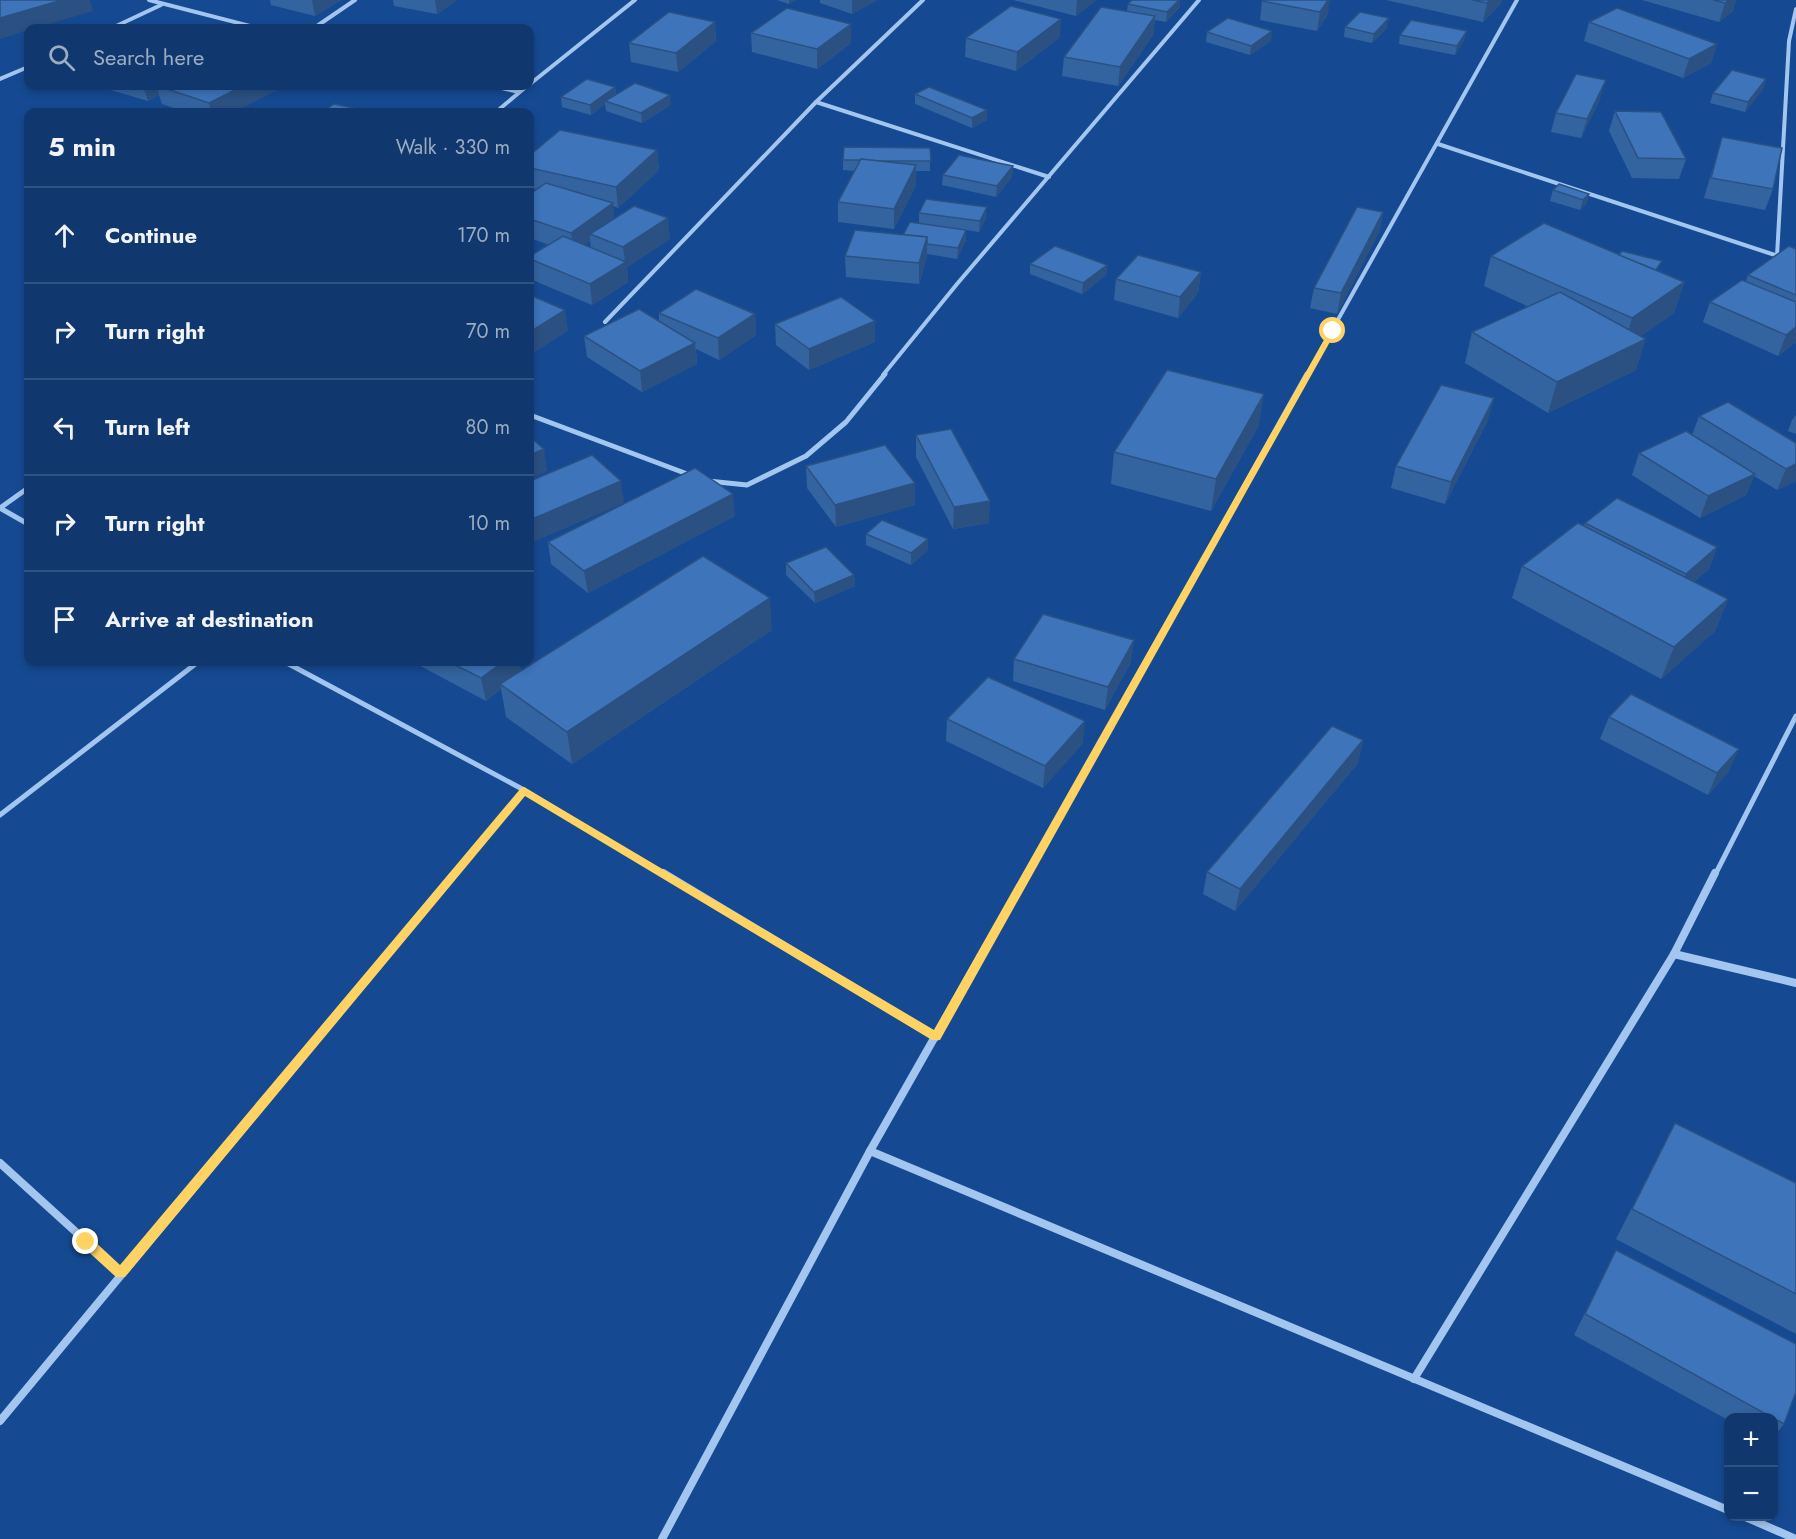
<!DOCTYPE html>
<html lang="en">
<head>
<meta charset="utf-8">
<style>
  body { margin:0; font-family:Jost,sans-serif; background:#1e4376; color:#f1f3f6 }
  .controls { position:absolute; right:18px; bottom:18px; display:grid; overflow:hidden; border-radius:12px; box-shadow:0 3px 9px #0003 }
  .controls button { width:54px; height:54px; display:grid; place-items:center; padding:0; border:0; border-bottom:2px solid #305281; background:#10386e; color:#f1f3f6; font:30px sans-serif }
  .stop { position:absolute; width:18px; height:18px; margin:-14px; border:4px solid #ffd363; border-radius:50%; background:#fff }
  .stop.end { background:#ffd363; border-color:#fff; box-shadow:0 2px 6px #0008 }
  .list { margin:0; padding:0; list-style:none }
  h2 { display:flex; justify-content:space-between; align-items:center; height:78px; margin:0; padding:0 24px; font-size:26px }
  h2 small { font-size:20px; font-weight:400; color:#9cacc2 }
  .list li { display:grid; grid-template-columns:39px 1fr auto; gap:18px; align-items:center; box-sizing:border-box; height:96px; padding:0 24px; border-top:2px solid #305281 }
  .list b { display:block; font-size:22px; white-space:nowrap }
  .list em { font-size:20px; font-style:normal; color:#9cacc2 }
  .icon { flex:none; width:33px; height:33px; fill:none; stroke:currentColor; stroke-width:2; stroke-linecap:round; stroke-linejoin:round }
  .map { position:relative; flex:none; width:1796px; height:1539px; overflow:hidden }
  .search { position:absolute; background:#10386e; box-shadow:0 3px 9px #0003; left:24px; top:24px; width:510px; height:66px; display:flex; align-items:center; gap:15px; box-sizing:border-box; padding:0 21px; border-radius:12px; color:#9cacc2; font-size:22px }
  .panel { position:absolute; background:#10386e; box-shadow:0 3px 9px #0003; left:24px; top:108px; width:510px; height:558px; border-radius:12px }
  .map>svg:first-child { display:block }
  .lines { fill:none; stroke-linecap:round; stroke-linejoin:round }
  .street-far2 { stroke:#a3c6f1; stroke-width:4 }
  .street-far1 { stroke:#a3c6f1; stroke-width:5 }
  .street { stroke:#a3c6f1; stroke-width:8 }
  .wall { fill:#3464a0; fill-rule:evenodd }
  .shaded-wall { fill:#2b5182 }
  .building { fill:#3d74ba; stroke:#2b5182; stroke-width:1.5 }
  .route { fill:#ffd363 }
</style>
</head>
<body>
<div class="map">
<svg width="1796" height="1539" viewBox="0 0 1796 1539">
  <rect width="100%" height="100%" fill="#154a92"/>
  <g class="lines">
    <g class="street-far2">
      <path d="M149,0L258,28"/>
      <path d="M112,28L161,5"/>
      <path d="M314,28L355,0"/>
      <path d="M0,79L28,67"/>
      <path d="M530,84L635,0"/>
      <path d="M493,86L519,92"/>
      <path d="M816,102L1049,177"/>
      <path d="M496,112L527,86"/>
      <path d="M1438,144L1796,262"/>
      <path d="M1777,256L1789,41L1796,9"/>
      <path d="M605,322L816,102L923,0"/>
      <path d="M883,375L957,284L1199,0"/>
      <path d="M1307,375L1517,0"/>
    </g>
    <g class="street-far1">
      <path d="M530,415L690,475"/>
      <path d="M708,481L747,485L806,456L846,422L885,374"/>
      <path d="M0,508L28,488"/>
      <path d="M0,508L28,524"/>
      <path d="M285,662L524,790L665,875"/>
      <path d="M0,815L198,662"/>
      <path d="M454,875L524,790"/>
      <path d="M1027,875L1307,374"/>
      <path d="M1715,875L1796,716"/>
    </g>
    <g class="street">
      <path d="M663,873L936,1037"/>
      <path d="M1674,954L1796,983"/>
      <path d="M870,1151L1728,1510"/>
      <path d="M0,1163L121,1273"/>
      <path d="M1414,1379L1674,954L1715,873"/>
      <path d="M0,1421L455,873"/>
      <path d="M1743,1516L1796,1539"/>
      <path d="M662,1539L870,1151L1028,873"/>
    </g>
  </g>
  <g class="wall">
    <path d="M270,0H341L315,16L271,5Z"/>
    <path d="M393,0H457L437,14L394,6Z"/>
    <path d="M777,0H796L789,4Z"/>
    <path d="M820,0H877L852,14L820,3Z"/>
    <path d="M1013,0H1096L1076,16Z"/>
    <path d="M1386,0H1502V2L1483,22Z"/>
    <path d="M1642,0H1736L1733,11L1719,22Z"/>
    <path d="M1262,1L1328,14L1317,31L1260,20Z"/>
    <path d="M1128,4L1180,7L1166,22L1155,20L1153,35L1118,86L1062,76L1064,57L1127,12Z"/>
    <path d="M715,22L716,41L678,72L631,62L629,43Z"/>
    <path d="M1589,22L1717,44L1711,63L1683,78L1584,41Z"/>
    <path d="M851,24V43L817,69L752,52L751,33Z"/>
    <path d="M1345,27L1387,28L1372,43L1344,37Z"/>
    <path d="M1207,32L1271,41L1250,55L1206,42Z"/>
    <path d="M1400,35L1464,40L1455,55L1399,44Z"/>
    <path d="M1060,37L1016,71L965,57L966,38Z"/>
    <path d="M1766,79L1763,89L1745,112L1710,103L1713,93Z"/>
    <path d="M97,86H278L279,89L234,112H185L162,104L159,95L148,101Z"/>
    <path d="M615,87L616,94L671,105L642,123L606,111L605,104L591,115L562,107L561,97Z"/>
    <path d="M915,94L987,110V120L972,128L915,104Z"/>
    <path d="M1600,99L1581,138L1551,132L1556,113Z"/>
    <path d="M1615,111L1686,159L1679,179L1632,178L1609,131Z"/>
    <path d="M1722,137L1773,189L1765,210L1704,198Z"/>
    <path d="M930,148V171H916V185L894,229L838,222V202L854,171L843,170V160Z"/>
    <path d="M657,150L659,170L618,208L613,206L614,219L670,239L627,267L628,282L592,305L530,279V256L549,245L530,238V194L536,189L530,188V155ZM590,241L591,248L585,245Z"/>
    <path d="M1013,166L1012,177L996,197L942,185L943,175Z"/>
    <path d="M1553,190L1589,194L1586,204L1580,210L1550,201Z"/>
    <path d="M1383,212L1379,232L1337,314L1310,308L1314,288Z"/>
    <path d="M919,213L986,218L979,232L966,230V240L957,259L927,254V257L919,284L846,277L845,256L903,235L919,223Z"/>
    <path d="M1796,249V342L1778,356L1703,322L1710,302L1746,281L1748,275Z"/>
    <path d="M1491,256L1659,271L1684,282L1674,313L1641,336L1636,370L1548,413L1465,363L1472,332L1529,307L1484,286Z"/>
    <path d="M1030,264L1107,265L1106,275L1082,294L1030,274Z"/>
    <path d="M1201,272L1198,293L1178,318L1114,300L1116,279Z"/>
    <path d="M659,313L755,314L756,335L719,360L696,349L697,364L642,392L587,357L584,336L659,321Z"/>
    <path d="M775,324L875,342L809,370L776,345Z"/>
    <path d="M1796,415V434L1788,431L1792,420Z"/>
    <path d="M1699,416L1796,443V481L1777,490L1754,476L1746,495L1700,518L1632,475L1639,453L1692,435Z"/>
    <path d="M1488,420L1445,504L1391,488L1396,466Z"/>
    <path d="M1259,425L1211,511L1111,484L1114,452Z"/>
    <path d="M916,435L989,523L953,529L916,457Z"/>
    <path d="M806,466L915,505L836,527L807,488Z"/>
    <path d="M735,516L588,593L551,564L548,542Z"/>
    <path d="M1585,523L1717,547L1709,569L1694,582L1728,599L1715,631L1661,679L1512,598L1522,566L1584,526Z"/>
    <path d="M866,534L928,550L911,565L866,545Z"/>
    <path d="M786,563L854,575L855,586L815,603L786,575Z"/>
    <path d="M772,630L572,764L506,717L501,689L486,701L413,662H519L521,671Z"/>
    <path d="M1014,659L1131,662L1105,710L1013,681Z"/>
    <path d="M1609,717L1729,771L1708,795L1600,739Z"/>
    <path d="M947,719L1083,743L1043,788L946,741Z"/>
    <path d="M1363,740L1358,763L1235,911L1203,894L1207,872Z"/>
    <path d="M1675,1123L1796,1183V1334L1616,1239Z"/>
    <path d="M1616,1250L1784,1424L1773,1438V1418H1728V1420L1574,1335Z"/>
  </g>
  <g class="shaded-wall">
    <path d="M62,0H90L93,11L35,28H28V30L0,39V18Z"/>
    <path d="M312,0H341L315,16Z"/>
    <path d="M435,0H457L437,14Z"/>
    <path d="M789,0H796L789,4Z"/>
    <path d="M852,0H877L852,14Z"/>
    <path d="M1077,0H1096L1076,16Z"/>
    <path d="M1179,0H1180V7L1166,22L1167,12Z"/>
    <path d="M1328,0H1330L1328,14L1317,31L1320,12Z"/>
    <path d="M1490,0H1502V2L1483,22L1487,3Z"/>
    <path d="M1729,0H1736L1733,11L1719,22L1725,3Z"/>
    <path d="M1155,16L1153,35L1118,86L1120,67Z"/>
    <path d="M1389,18L1387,28L1372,43L1374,34Z"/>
    <path d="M1061,19L1060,37L1016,71L1017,52Z"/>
    <path d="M715,22L716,41L678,72L676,53Z"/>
    <path d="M851,24V43L817,69V49Z"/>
    <path d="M1272,31L1271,41L1250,55L1251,46Z"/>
    <path d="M1467,31L1464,40L1455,55L1457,46Z"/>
    <path d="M1717,44L1711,63L1683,78L1689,59Z"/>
    <path d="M1766,79L1763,89L1745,112L1748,102Z"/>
    <path d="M1606,80L1600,99L1581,138L1587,119Z"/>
    <path d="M143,86H157L159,95L148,101Z"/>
    <path d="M243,86H278L279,89L234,112H211L209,103Z"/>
    <path d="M615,87L616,97L605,101V104L591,115L590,105Z"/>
    <path d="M670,95L671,105L642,123L641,113Z"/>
    <path d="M987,110V120L972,128V118Z"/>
    <path d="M657,150L659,170L618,208L616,187Z"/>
    <path d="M916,165V185L894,229V209Z"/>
    <path d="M1013,166L1012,177L996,197L997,186Z"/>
    <path d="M1589,194L1586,204L1580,210L1583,200Z"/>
    <path d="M613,203L615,224L590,234V241L574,253L571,233Z"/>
    <path d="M987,207L986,218L979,232L980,221Z"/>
    <path d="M1383,212L1379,232L1337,314L1341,293Z"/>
    <path d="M668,218L670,239L627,267L628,282L592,305L590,284L625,262L623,247Z"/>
    <path d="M966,230V240L957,259L958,248Z"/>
    <path d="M927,237V257L919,284V263Z"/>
    <path d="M1107,265L1106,275L1082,294L1083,283Z"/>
    <path d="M1201,272L1198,293L1178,318L1180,297Z"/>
    <path d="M1684,282L1674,313L1623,349L1632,318Z"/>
    <path d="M565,310L568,331L530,355V332Z"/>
    <path d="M755,314L756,335L719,360L718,338Z"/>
    <path d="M875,321V342L809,370V349Z"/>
    <path d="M1796,327V342L1778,356L1786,335Z"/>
    <path d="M1646,339L1636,370L1548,413L1557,382Z"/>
    <path d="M695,343L697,364L642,392L640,371Z"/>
    <path d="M1264,394L1259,425L1211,511L1216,479Z"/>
    <path d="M1494,398L1488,420L1445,504L1451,482Z"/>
    <path d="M544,449L547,471L530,479V455Z"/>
    <path d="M1796,464V481L1777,490L1786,469Z"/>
    <path d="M1755,474L1746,495L1700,518L1708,496Z"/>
    <path d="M621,481L624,503L531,543L530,531V520Z"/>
    <path d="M915,483V505L836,527L835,505Z"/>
    <path d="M733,494L735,516L588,593L584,571Z"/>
    <path d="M990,501L989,523L953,529L954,507Z"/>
    <path d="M928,539V550L911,565V553Z"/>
    <path d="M1717,547L1709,569L1678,596L1686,574Z"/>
    <path d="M854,575L855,586L815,603L814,592Z"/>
    <path d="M770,598L772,630L572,764L567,732Z"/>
    <path d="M1728,599L1715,631L1661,679L1674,647Z"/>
    <path d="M1134,640L1131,662L1105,710L1108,687Z"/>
    <path d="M503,662H519L521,672L500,684L501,689L486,701L481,678Z"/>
    <path d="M1085,721L1083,743L1043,788L1045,766Z"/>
    <path d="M1363,740L1358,763L1235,911L1240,889Z"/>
    <path d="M1739,749L1729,771L1708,795L1717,773Z"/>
  </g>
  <g class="building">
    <path d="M0,0H62L0,18Z"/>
    <path d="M1132,0H1179L1167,12L1128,4Z"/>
    <path d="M1263,0H1328L1320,12L1262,1Z"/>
    <path d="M1472,0H1490L1487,3Z"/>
    <path d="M1713,0H1729L1725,3Z"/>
    <path d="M1011,6L1061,19L1017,52L966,38Z"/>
    <path d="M1101,7L1155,16L1120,67L1064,57Z"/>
    <path d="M787,8L851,24L817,49L751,33Z"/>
    <path d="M1617,8L1717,44L1689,59L1589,22Z"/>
    <path d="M669,12L715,22L676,53L629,43Z"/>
    <path d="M1360,12L1389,18L1374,34L1345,27Z"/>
    <path d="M1228,18L1272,31L1251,46L1207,32Z"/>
    <path d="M1411,20L1467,31L1457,46L1400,35Z"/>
    <path d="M1732,70L1766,79L1748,102L1713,93Z"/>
    <path d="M1576,74L1606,80L1587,119L1556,113Z"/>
    <path d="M587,79L615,87L590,105L561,97Z"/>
    <path d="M635,83L670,95L641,113L605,101Z"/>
    <path d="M158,86H243L209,103Z"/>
    <path d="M929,87L987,110L972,118L915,94Z"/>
    <path d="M334,104L373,112H322Z"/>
    <path d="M1615,111L1661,112L1686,159L1638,158Z"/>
    <path d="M560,130L657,150L616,187L530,168V155Z"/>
    <path d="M1722,137L1782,148L1773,189L1711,178Z"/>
    <path d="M844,147L930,148L931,161H876L861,159L860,160H843Z"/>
    <path d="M959,155L1013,166L997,186L943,175Z"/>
    <path d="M861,159L916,165L894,209L838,202Z"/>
    <path d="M546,183L613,203L571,233L530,219V194Z"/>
    <path d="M1559,184L1589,194L1583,200L1553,190Z"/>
    <path d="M926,199L987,207L980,221L919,213Z"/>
    <path d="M634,206L668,218L623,247L590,234Z"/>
    <path d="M1357,207L1383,212L1341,293L1314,288Z"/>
    <path d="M910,222L966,230L958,248L927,244V237L903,235Z"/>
    <path d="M1544,223L1684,282L1632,318L1491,256Z"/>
    <path d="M855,230L927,237L919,263L845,256Z"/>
    <path d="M563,236L626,262L590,284L530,259V256Z"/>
    <path d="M1055,246L1107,265L1083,283L1030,264Z"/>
    <path d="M1789,246L1796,249V295L1748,275Z"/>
    <path d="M1622,251L1662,261L1656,270L1619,255Z"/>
    <path d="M1138,255L1201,272L1180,297L1116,279Z"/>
    <path d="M1742,280L1796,302V327L1786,335L1710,302Z"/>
    <path d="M696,289L755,314L718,338L659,313Z"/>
    <path d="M1560,292L1646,339L1557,382L1472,332Z"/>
    <path d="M530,295L565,310L530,332Z"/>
    <path d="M841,297L875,321L809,349L775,324Z"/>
    <path d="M639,309L695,343L640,371L584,336Z"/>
    <path d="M1167,370L1264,394L1216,479L1114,452Z"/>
    <path d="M1441,385L1494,398L1451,482L1396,466Z"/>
    <path d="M1728,402L1796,443V464L1786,469L1699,416Z"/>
    <path d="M951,429L990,501L954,507L916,435Z"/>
    <path d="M1686,431L1755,474L1708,496L1639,453Z"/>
    <path d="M530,437L544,449L530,455Z"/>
    <path d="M885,445L915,483L835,505L806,466Z"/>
    <path d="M592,455L621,481L530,520V481Z"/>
    <path d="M695,468L733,494L584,571L548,542Z"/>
    <path d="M1617,498L1717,547L1686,574L1585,523Z"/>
    <path d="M882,520L928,539L911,553L866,534Z"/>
    <path d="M1578,523L1728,599L1674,647L1522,566Z"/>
    <path d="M826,547L854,575L814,592L786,563Z"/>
    <path d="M703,556L770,598L567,732L500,684Z"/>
    <path d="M1043,614L1134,640L1108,687L1014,659Z"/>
    <path d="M449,662H503L481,678Z"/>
    <path d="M988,677L1085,721L1045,766L947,719Z"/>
    <path d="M1631,694L1739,749L1717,773L1609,717Z"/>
    <path d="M1332,726L1363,740L1240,889L1207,872Z"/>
    <path d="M1675,1123L1796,1183V1294L1632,1209Z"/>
    <path d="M1616,1250L1796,1344V1392L1784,1424L1585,1314Z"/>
  </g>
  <path class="route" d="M1333,329L1336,331L940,1040H932L525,796L125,1277H116L82,1246V1238H91L120,1265L521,788L524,787L934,1030L1329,331Z"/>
</svg>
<div class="controls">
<button>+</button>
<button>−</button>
</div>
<div class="stop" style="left:1333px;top:331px"></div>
<div class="stop end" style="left:86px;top:1242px"></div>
<div class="search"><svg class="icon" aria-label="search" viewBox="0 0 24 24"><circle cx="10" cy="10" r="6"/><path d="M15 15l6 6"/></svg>Search here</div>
<section class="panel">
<h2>5 min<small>Walk · 330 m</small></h2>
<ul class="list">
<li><svg class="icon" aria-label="ahead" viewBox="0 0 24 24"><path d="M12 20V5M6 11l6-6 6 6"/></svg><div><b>Continue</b></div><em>170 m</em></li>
<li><svg class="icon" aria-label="right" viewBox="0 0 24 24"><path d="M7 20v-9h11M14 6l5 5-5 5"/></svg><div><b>Turn right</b></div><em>70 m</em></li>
<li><svg class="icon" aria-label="left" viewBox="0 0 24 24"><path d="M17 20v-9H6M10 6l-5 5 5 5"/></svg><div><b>Turn left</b></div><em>80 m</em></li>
<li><svg class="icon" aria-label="right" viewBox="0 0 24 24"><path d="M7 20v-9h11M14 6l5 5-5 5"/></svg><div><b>Turn right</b></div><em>10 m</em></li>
<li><svg class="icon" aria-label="arrive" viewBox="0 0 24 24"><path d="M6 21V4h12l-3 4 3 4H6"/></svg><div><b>Arrive at destination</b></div></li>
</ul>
</section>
</div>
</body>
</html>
